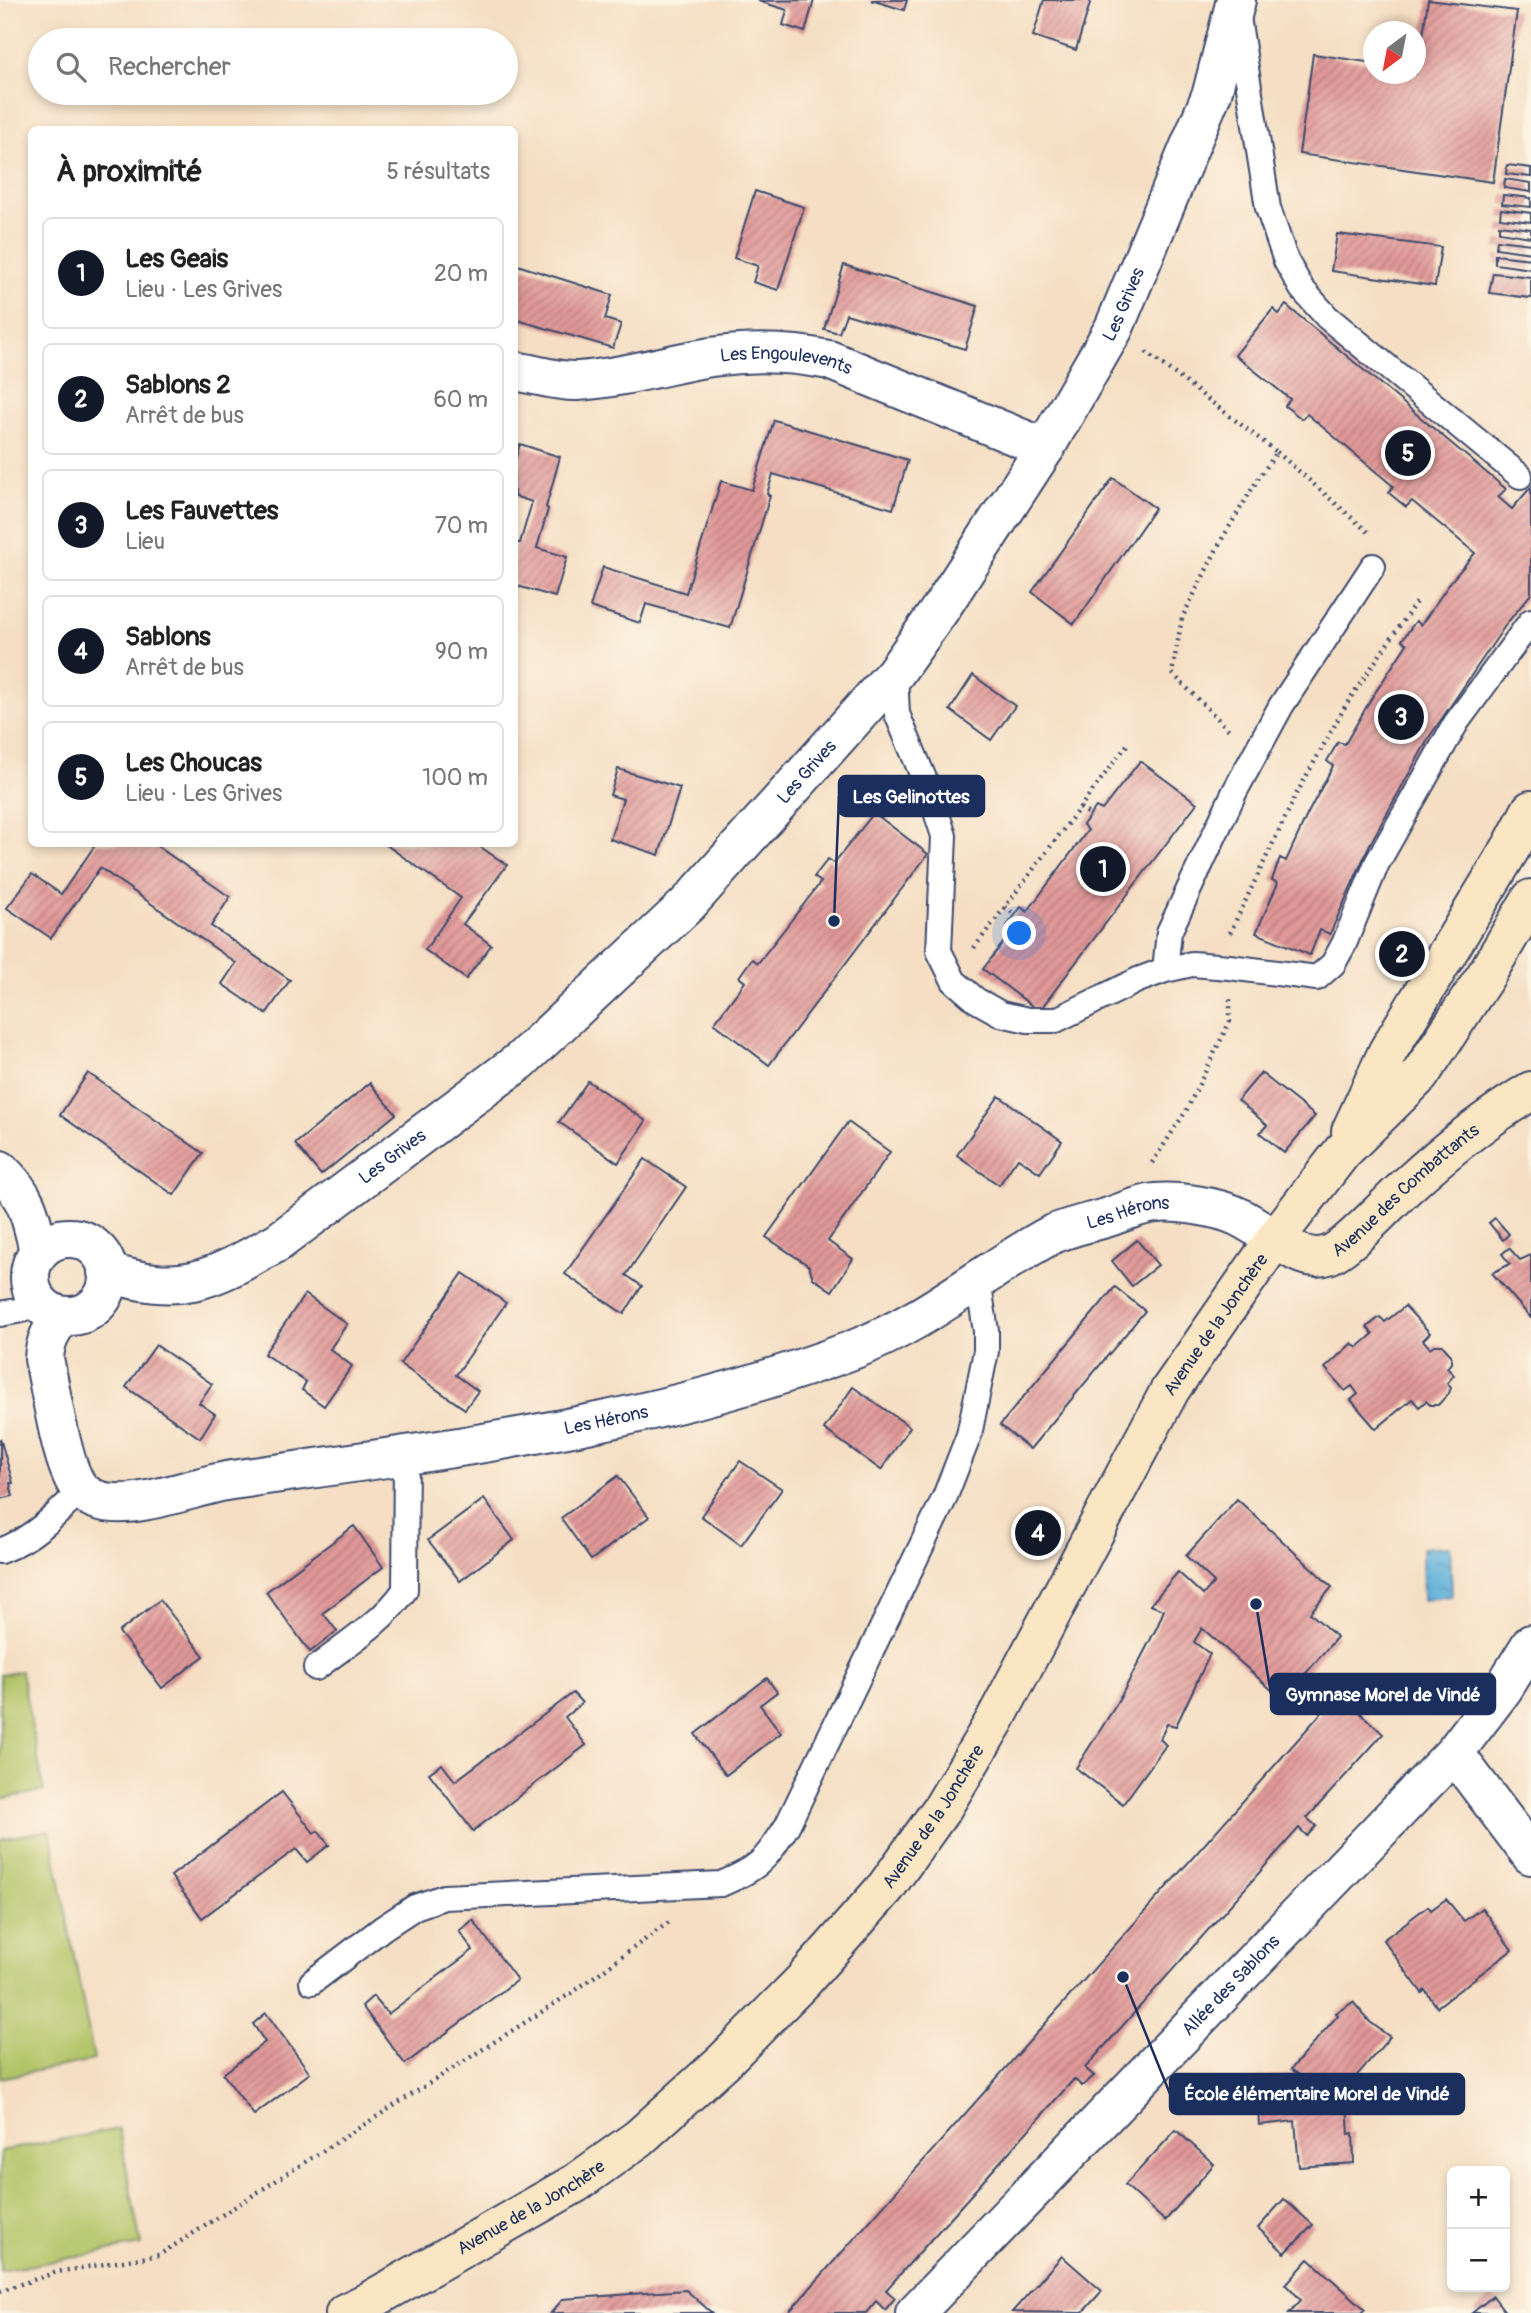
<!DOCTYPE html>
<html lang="fr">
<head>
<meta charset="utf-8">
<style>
  body { margin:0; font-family:Pangolin,sans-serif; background:#f2f2f2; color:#222 }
  .controls { position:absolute; right:21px; bottom:21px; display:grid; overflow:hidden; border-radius:10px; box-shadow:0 4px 10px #0003 }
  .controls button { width:63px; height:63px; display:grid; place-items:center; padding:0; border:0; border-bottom:2px solid #e0e0e0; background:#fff; color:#222; font:35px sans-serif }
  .compass { position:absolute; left:1363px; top:21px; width:63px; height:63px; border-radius:50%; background:#fff; box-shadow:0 4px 10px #0003; rotate:212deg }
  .you { position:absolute; left:1020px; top:934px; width:24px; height:24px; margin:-18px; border:5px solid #fff; border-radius:50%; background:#1a73e8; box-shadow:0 0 0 10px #1a73e833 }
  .badge { display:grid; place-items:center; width:46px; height:46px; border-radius:50%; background:#111827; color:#fff; font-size:23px; font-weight:700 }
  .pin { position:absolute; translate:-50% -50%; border:4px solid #fff; box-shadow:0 2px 7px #0006 }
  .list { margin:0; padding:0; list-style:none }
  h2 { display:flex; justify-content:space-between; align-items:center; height:91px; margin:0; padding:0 28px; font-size:30px }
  h2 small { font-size:23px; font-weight:400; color:#767676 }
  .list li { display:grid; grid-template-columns:46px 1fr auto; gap:21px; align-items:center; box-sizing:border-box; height:112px; margin:0 14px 14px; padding:0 14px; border:2px solid #e0e0e0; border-radius:10px }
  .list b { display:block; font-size:26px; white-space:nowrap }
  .list p { margin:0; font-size:23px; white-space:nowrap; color:#767676 }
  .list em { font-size:23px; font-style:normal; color:#767676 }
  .icon { flex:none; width:38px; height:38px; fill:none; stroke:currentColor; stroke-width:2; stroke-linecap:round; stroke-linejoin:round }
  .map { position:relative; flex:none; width:1531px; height:2313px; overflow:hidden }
  .search { position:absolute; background:#fff; box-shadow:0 4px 10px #0003; left:28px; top:28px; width:490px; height:77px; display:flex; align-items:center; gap:18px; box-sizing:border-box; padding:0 24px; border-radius:38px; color:#767676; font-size:26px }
  .panel { position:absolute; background:#fff; box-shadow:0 4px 10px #0003; left:28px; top:126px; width:490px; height:721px; border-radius:10px }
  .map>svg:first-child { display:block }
  .grass { fill:#b3c467; stroke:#677a62; stroke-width:2 }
  .water { fill:url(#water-ripples); stroke:#3d709c; stroke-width:2 }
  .building { fill:url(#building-hatch) }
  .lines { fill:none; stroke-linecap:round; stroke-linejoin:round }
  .lane-casing { stroke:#3c496d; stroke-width:28 }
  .street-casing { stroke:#3c496d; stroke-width:42 }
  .secondary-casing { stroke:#3c496d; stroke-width:42 }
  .path { stroke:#3c496d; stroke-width:4.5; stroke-dasharray:2 5; stroke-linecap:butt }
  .lane { stroke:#fff; stroke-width:24 }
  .street { stroke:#fff; stroke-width:38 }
  .secondary { stroke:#fbe6c4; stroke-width:38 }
  .labels { text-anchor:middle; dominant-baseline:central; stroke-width:6; stroke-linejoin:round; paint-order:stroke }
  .street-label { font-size:18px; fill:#1b2f5e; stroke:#fcf5e5 }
  .leader { fill:none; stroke:#1b2f5e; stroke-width:2.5 }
  .callout-dot { fill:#1b2f5e; stroke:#fcf5e5; stroke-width:2.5 }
  .callout { fill:#1b2f5e; stroke:#1b2f5e; stroke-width:2.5 }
  .callout-label { font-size:19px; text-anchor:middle; font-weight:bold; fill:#fff }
</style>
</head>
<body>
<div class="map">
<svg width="1531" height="2313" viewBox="0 0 1531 2313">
  <defs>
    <pattern id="water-ripples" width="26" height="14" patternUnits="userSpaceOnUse" patternTransform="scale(1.75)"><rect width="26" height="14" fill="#5fb0da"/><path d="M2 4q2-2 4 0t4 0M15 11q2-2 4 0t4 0" fill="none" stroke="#4e90b4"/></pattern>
    <pattern id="building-hatch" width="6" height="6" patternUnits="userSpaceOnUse" patternTransform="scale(1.75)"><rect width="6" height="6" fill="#e19998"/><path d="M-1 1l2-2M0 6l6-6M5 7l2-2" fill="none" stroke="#b67d7f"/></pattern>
  </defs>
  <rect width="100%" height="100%" fill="#fcf5e5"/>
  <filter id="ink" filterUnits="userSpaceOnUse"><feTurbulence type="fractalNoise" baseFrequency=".0143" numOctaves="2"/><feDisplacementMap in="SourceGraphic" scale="14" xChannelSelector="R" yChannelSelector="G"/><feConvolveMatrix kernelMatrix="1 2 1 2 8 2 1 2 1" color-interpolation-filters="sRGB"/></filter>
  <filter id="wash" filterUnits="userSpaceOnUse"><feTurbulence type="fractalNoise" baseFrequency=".00686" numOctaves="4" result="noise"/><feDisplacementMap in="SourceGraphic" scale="28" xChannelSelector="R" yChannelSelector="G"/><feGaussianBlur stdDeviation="1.57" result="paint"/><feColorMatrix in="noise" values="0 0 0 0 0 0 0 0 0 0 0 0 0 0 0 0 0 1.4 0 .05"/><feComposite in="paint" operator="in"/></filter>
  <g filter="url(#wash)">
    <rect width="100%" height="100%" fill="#f5dec3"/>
    <g class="grass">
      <path d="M21,1671L44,1791L0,1799V1675Z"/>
      <path d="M50,1830L94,2060L0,2078V1839Z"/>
      <path d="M119,2129L141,2245L0,2271V2151Z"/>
    </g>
    <path class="water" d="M1450,1546L1452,1596L1423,1600L1422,1548Z"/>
    <g id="blocks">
      <g class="building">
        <path d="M814,0L805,32L783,25L787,10L758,1Z"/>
        <path d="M871,0H907L904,10Z"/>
        <path d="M1044,0H1091L1076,50L1033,36Z"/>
        <path d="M1428,0L1517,11L1493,182L1299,154L1313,54L1374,63V74H1416V70H1418Z"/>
        <path d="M1507,165L1531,168V177L1506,174Z"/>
        <path d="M1505,179L1531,183V192L1504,188Z"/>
        <path d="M755,191L804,207L778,290L753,282L758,266L734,258Z"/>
        <path d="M1503,195L1531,198V207L1502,204Z"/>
        <path d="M1501,209L1531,213V222L1500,218Z"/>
        <path d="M1499,225L1531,229V237L1499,232Z"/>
        <path d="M1337,234L1441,247L1435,286L1331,271Z"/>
        <path d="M1497,240L1531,244V253L1496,248Z"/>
        <path d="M1495,255L1531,259V269L1495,264Z"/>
        <path d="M514,264L612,295L605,319L621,324L613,348L514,319Z"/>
        <path d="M844,265L978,306L965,349L846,314L839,333L824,329Z"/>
        <path d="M1493,273L1531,277V298L1489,293Z"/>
        <path d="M1286,305L1506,489L1498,497L1512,509L1531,487V594L1507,623L1430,736L1370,844L1330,934L1320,930L1310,955L1256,933L1278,883L1272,880L1280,858L1286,861L1308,813L1333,766L1327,761L1338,742L1345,744L1371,699L1407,644L1402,640L1416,621L1421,625L1452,580L1475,553L1412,501L1406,507L1389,493L1393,486L1307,414L1302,419L1285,406L1290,399L1235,355L1273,309L1279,314Z"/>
        <path d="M774,420L908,460L893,509L773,474L767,494L770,496L730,628L646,604L640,623L590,607L603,567L686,593L721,481L752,490Z"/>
        <path d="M520,444L560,457L546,507L548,509L537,548L567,557L555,597L514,585V548L516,543H520L532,502L514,496V464Z"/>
        <path d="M1113,478L1155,508L1074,624L1032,592Z"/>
        <path d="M973,675L1015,706L991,740L950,710Z"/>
        <path d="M1140,761L1197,803L1039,1011L983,969L1013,930L1007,926L1021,907L1027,912L1088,830L1083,825L1090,815L1096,807L1102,810Z"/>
        <path d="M618,769L680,788L659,855L610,839L623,799L610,795Z"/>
        <path d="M874,813L928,854L769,1065L714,1023L745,982L739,977L746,967L752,959L758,963L821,882L814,877L828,859L834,863Z"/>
        <path d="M96,844H154L230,897L211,926L290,980L266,1014L222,984L236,963L100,868L51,938L7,908L32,874L61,894Z"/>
        <path d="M385,844H476L507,865L463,924L491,945L466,979L425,950L461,898Z"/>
        <path d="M88,1073L203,1153L174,1195L60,1115Z"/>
        <path d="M1261,1073L1315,1116L1284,1153L1260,1133L1267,1125L1238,1100Z"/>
        <path d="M588,1081L646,1121L618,1163L559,1122Z"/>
        <path d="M370,1083L396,1114L321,1175L295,1144Z"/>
        <path d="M999,1096L1062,1141L1040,1173L1018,1158L999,1185L957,1155Z"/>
        <path d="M848,1122L890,1152L828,1241L853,1259L832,1291L813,1278L809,1266L766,1237Z"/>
        <path d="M645,1159L686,1187L626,1275L642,1286L624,1314L565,1274Z"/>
        <path d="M1495,1218L1509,1234L1503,1240L1489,1223Z"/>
        <path d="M1137,1240L1158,1265L1132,1286L1112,1261Z"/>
        <path d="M1509,1248L1520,1260L1531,1255V1318L1492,1273L1510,1264L1502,1254Z"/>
        <path d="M463,1273L506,1303L456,1375L478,1391L465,1409L400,1364Z"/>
        <path d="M1115,1287L1145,1311L1030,1449L1000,1425Z"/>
        <path d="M305,1294L347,1324L330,1349L352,1366L324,1406L302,1390L306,1382L264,1354Z"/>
        <path d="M1405,1306L1430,1333L1423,1340L1430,1348L1434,1345H1442L1451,1355V1363L1447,1368L1454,1375L1447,1383L1451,1388L1449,1393L1438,1405H1430L1426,1401L1419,1407L1412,1399L1376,1429L1351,1400L1358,1394L1352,1386L1345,1391L1325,1368L1352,1343L1357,1348L1373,1334L1367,1327L1380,1317L1385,1322Z"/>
        <path d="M156,1345L212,1384L199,1403L215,1414L200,1438L126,1387Z"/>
        <path d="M853,1387L910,1427L881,1470L824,1429Z"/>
        <path d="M0,1438L13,1483H10L13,1496L0,1499Z"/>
        <path d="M740,1461L782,1489L741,1545L701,1516Z"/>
        <path d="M618,1476L649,1517L591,1560L561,1518Z"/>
        <path d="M484,1499L514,1540L460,1581L428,1540Z"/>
        <path d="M1237,1499L1332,1587L1310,1613L1337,1637L1283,1700L1202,1628L1194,1642L1210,1654L1176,1726L1167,1724L1160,1739L1166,1745L1123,1804L1076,1768L1118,1702L1157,1627L1164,1610L1150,1605L1178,1572L1203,1595L1214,1582L1186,1556Z"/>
        <path d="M354,1526L383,1567L323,1613L337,1631L310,1652L266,1592Z"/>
        <path d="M160,1600L204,1656L162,1688L119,1632Z"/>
        <path d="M767,1678L777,1692L760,1705L781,1733L726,1775L695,1734Z"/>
        <path d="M573,1693L582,1703L565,1717L586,1745L473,1831L429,1773L442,1764L455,1781Z"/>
        <path d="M1339,1693L1383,1734L1307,1818L1316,1826L1307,1836L1299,1828L1085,2068L1094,2076L1082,2086L1074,2079L886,2290L895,2298L885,2310L876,2301L866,2313H788Z"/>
        <path d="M282,1792L314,1833L318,1831L329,1845L307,1862L296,1849L202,1918L171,1876Z"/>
        <path d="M1446,1899L1464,1921L1482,1908L1512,1950L1437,2007L1425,1990L1422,1993L1383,1940L1428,1906L1431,1910Z"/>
        <path d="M473,1920L517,1980L405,2064L362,2006L373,1996L388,2014L473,1950L459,1931Z"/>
        <path d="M1353,2002L1370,2022L1390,2037L1346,2088L1349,2134L1353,2133L1354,2163L1299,2167L1295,2121L1259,2125L1256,2077L1298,2074L1291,2069L1338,2015L1336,2013Z"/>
        <path d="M266,2013L310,2073L254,2115L223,2074L265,2042L253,2024Z"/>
        <path d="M1176,2130L1214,2164L1165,2221L1125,2185Z"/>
        <path d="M1284,2199L1313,2225L1285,2253L1258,2228Z"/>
        <path d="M1062,2256L1102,2291L1082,2313L1012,2312Z"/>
        <path d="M1309,2259L1365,2309L1361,2313H1289L1301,2300L1286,2284Z"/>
        <path d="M686,2290L712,2313H551L563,2299Z"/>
        <path d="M1493,2296L1506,2313H1472Z"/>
      </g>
    </g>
  </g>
  <g filter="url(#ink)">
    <use href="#blocks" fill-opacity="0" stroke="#3c496d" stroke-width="2"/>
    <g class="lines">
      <defs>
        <g id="lane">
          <path d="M1238,17L1268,208L1286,261L1302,289L1327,317L1520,476"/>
          <path d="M895,673L897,714L930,793L944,836L939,951L954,981L976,1000L1001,1014L1028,1020H1056L1138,980L1165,970L1192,964L1229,967L1317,978L1333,964L1344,944L1377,863L1456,723L1531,621"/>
          <path d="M1165,970L1169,932L1235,791L1281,706L1373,566"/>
          <path d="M0,1314L22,1310L39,1303"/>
          <path d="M0,1551C31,1540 58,1514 80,1491"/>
          <path d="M316,1668C347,1644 383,1622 405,1590L406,1455"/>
          <path d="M312,1982L383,1928L415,1907L444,1897L721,1884C759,1868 765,1861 787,1826L944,1499L969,1435L986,1351V1331L978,1281"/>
        </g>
        <g id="street">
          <path id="s1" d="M514,371C535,374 558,382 578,381C624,378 667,364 711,357C751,351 790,352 829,360L1045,448"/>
          <path d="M0,1170C28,1197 30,1214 39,1251"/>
          <circle cx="69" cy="1277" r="39"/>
          <path id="s2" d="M107,1272C184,1297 211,1279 278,1242L520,1061L689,903L895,673L941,608L1045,448L1114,328L1212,93L1236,0"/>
          <path id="s3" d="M63,1316C51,1329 45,1341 44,1359C51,1388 62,1475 83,1492C116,1521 193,1485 232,1480C441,1450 657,1425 855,1349C926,1322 983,1272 1049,1236C1067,1227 1090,1223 1109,1217C1124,1212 1141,1204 1156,1203C1178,1201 1219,1207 1239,1217C1251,1223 1263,1231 1275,1239"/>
          <path d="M1454,1753L1531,1855"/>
          <path id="s4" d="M915,2313L1454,1753L1503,1689L1531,1644"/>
        </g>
        <g id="secondary">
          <path d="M1351,1131L1388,1051L1512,846L1531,810"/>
          <path id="s5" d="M1275,1239C1292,1249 1308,1262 1328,1255C1346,1250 1391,1200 1408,1185C1445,1151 1488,1117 1531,1091"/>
          <path id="s6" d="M345,2313L366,2303L576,2183L639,2138L724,2061L803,1981L886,1887L943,1807L994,1722L1170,1390L1275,1239L1342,1152L1420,1075L1486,975L1531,899"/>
        </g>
      </defs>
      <use href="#lane" class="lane-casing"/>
      <use href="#street" class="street-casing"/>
      <use href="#secondary" class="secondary-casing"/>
      <g class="path">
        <path d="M1146,352L1277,452L1258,479L1222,539L1182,618L1172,673L1229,730"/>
        <path d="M1277,452L1368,532"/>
        <path d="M1080,808L1090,815"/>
        <path d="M1005,907L1015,915"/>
        <path d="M1230,933L1297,793L1347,703L1416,602"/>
        <path d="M974,948L1127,745"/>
        <path d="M1152,1163L1186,1111L1230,1021V999"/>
        <path d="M0,2291L57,2272L159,2255L576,1990L669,1922"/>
      </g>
      <use href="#lane" class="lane"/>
      <use href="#street" class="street"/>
      <use href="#secondary" class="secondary"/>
    </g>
  </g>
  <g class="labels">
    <g class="street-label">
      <text stroke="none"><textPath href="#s2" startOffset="1458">Les Grives</textPath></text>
      <text stroke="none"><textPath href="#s1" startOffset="276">Les Engoulevents</textPath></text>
      <text stroke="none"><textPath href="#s2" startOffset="891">Les Grives</textPath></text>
      <text stroke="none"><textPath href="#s2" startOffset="324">Les Grives</textPath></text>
      <text stroke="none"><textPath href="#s5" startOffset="159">Avenue des Combattants</textPath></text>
      <text stroke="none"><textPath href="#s3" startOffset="1288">Les Hérons</textPath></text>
      <text stroke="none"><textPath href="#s6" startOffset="1348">Avenue de la Jonchère</textPath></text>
      <text stroke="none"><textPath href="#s3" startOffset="721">Les Hérons</textPath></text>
      <text stroke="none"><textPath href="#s6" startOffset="780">Avenue de la Jonchère</textPath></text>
      <text stroke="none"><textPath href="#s4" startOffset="455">Allée des Sablons</textPath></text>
      <text stroke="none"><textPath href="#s6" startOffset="214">Avenue de la Jonchère</textPath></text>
    </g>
  </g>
  <path class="leader" d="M834 921L839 796M1256 1604L1271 1694M1123 1977L1170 2094"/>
  <g class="callout-dot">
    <circle cx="834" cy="921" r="7"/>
    <circle cx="1256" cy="1604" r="7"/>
    <circle cx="1123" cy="1977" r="7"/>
  </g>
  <g class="callout">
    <rect x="839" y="776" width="145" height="40" rx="7"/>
    <rect x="1271" y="1674" width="224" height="40" rx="7"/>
    <rect x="1170" y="2074" width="294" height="40" rx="7"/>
  </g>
  <g class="callout-label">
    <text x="911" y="803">Les Gelinottes</text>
    <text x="1383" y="1701">Gymnase Morel de Vindé</text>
    <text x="1317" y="2100">École élémentaire Morel de Vindé</text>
  </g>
</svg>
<div class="controls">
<button>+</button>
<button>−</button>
</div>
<svg class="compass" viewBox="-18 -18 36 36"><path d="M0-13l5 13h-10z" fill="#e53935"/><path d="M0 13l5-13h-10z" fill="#767676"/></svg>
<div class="you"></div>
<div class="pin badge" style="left:1103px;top:869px">1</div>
<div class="pin badge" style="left:1402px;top:954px">2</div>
<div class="pin badge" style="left:1401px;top:717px">3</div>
<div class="pin badge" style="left:1038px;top:1533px">4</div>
<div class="pin badge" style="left:1408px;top:453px">5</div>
<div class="search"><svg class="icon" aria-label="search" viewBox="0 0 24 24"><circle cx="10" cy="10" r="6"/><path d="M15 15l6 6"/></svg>Rechercher</div>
<section class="panel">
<h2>À proximité<small>5 résultats</small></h2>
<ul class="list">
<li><span class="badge">1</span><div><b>Les Geais</b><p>Lieu · Les Grives</p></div><em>20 m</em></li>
<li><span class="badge">2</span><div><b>Sablons 2</b><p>Arrêt de bus</p></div><em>60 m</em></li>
<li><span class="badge">3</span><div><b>Les Fauvettes</b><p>Lieu</p></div><em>70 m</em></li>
<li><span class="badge">4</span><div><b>Sablons</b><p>Arrêt de bus</p></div><em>90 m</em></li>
<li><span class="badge">5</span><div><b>Les Choucas</b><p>Lieu · Les Grives</p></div><em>100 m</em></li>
</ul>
</section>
</div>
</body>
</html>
